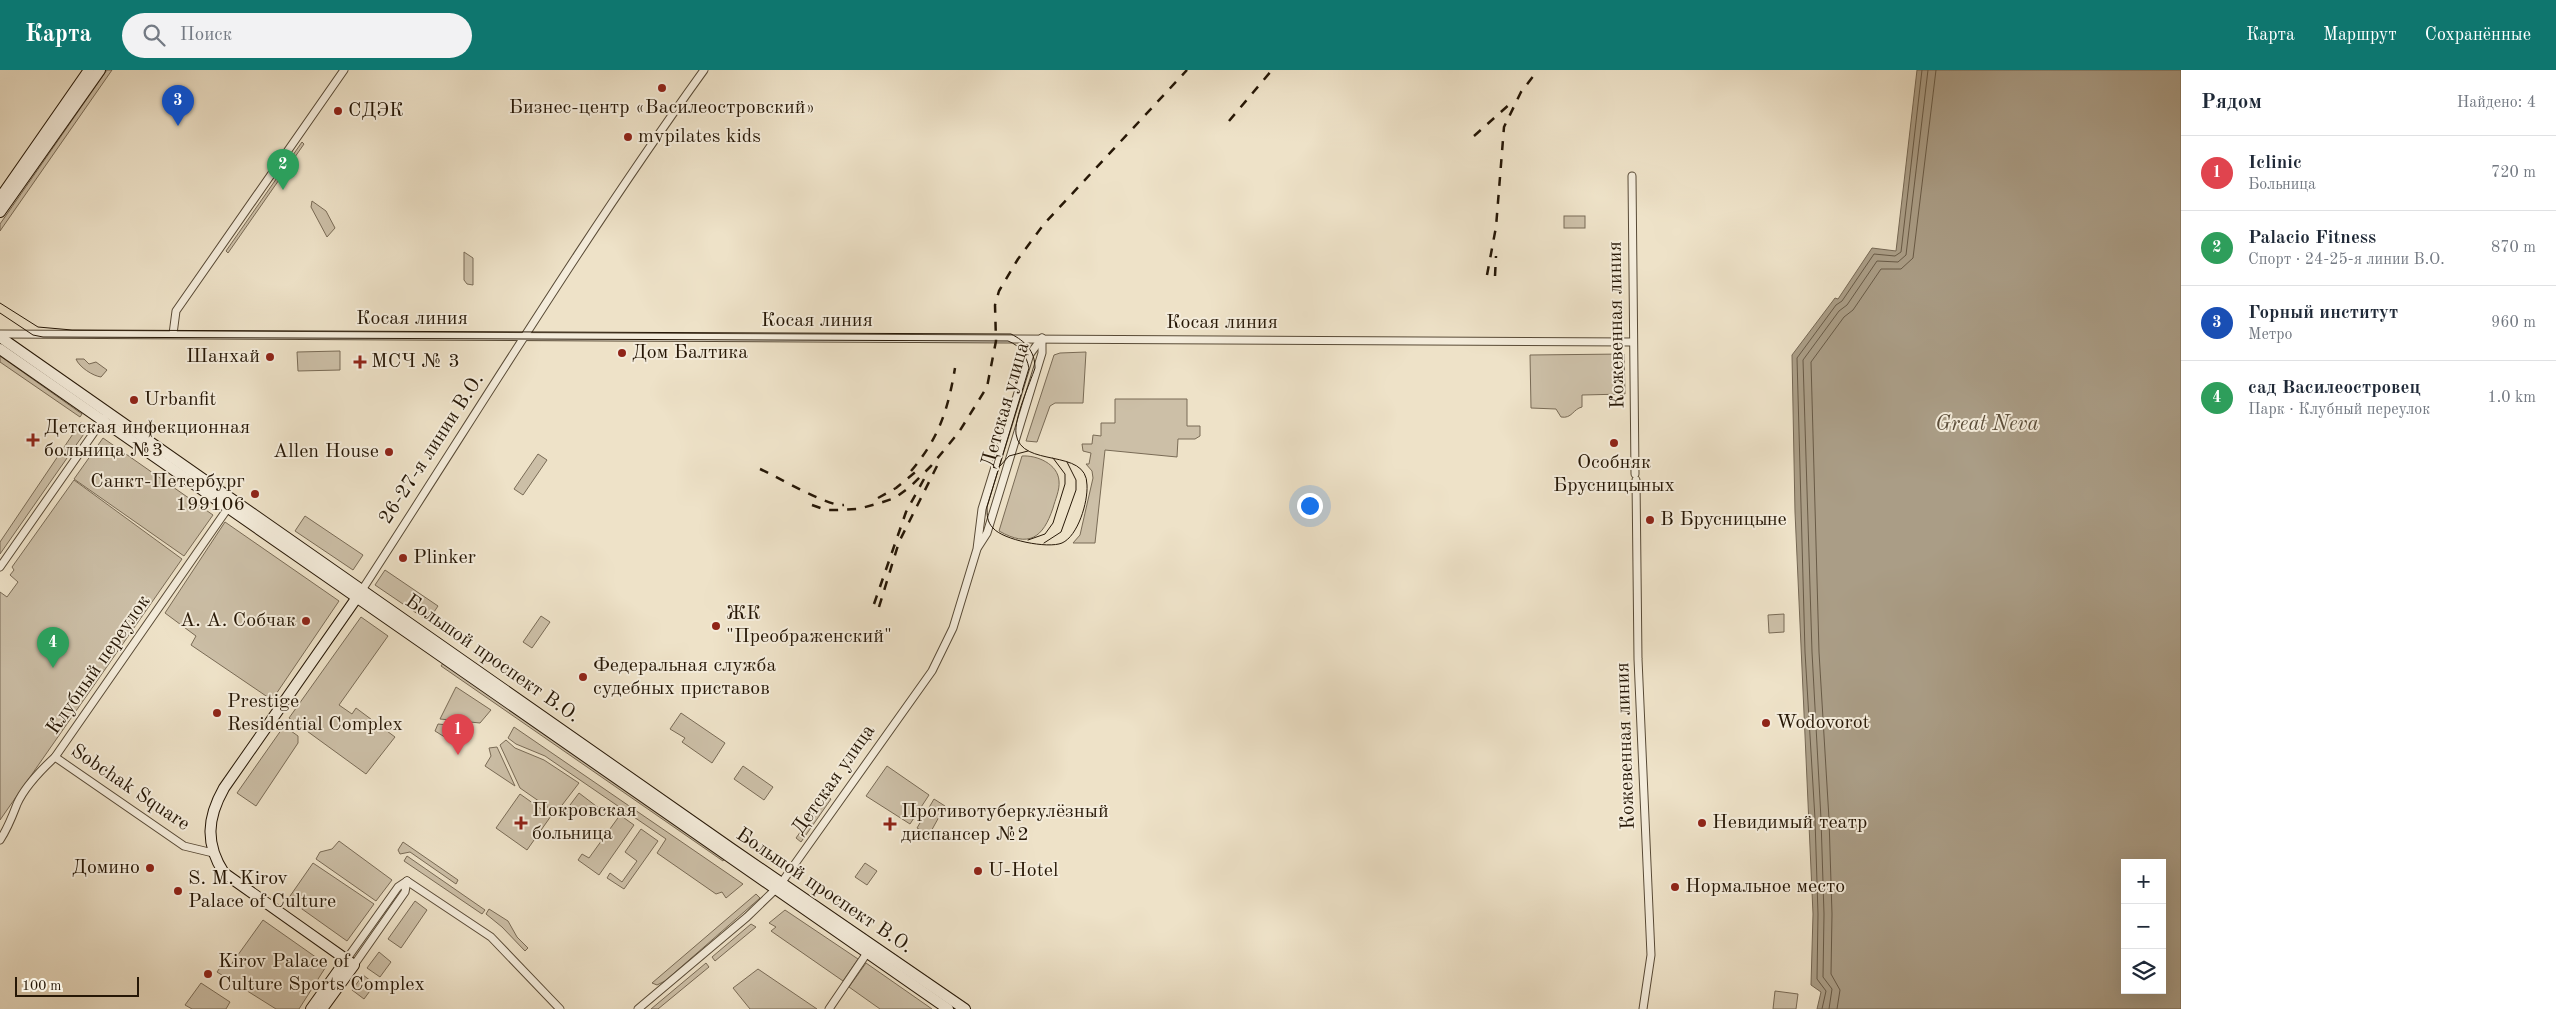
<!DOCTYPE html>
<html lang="ru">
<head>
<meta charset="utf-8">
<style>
  body { margin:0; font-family:"Old Standard TT",serif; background:#f2f2f3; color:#1f2937 }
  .controls { position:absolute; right:15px; bottom:15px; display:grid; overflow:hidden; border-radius:0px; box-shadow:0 5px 20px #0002 }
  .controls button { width:45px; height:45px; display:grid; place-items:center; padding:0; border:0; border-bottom:1px solid #e0e1e3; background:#fff; color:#1f2937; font:25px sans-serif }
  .scale { position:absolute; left:15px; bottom:12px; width:124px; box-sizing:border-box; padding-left:5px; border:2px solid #261706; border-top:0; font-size:14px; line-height:18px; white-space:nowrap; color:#261706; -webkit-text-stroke:4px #f4ecdb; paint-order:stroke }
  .you { position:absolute; left:1309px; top:435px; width:18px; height:18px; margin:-12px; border:4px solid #fff; border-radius:50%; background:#1a73e8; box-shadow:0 0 0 8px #1a73e833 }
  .badge { display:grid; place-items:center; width:32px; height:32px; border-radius:50%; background:#0f766e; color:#fff; font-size:16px; font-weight:700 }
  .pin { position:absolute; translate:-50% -41px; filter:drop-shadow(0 1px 2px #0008) }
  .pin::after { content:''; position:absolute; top:26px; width:18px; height:15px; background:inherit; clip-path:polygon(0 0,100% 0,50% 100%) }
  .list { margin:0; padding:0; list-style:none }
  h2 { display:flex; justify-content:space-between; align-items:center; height:65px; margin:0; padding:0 20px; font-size:21px }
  h2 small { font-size:16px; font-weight:400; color:#747a83 }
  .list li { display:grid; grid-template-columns:32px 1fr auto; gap:15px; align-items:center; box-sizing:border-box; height:75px; padding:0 20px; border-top:1px solid #e0e1e3 }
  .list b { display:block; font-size:19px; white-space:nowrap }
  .list p { margin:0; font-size:16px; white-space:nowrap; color:#747a83 }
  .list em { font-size:16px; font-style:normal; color:#747a83 }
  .icon { flex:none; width:28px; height:28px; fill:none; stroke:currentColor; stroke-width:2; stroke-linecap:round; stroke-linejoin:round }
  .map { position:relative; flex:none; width:2181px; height:939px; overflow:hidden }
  header { display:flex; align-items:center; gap:30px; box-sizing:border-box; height:70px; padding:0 25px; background:#0f766e; color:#fff }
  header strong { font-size:24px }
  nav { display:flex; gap:28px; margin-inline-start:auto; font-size:18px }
  .search { width:350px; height:45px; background:#f2f2f3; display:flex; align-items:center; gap:12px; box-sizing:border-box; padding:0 18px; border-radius:28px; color:#747a83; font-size:19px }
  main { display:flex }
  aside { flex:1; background:#fff }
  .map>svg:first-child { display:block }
  .green { fill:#ccbfa7; stroke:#796b56 }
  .water { fill:#aa9d86; stroke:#756753; fill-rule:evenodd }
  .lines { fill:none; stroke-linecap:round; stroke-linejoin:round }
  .shore { stroke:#685a46; stroke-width:1 }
  .street-casing { stroke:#584a36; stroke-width:9 }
  .secondary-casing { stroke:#261706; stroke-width:12 }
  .street { stroke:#f4ecdb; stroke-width:7 }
  .secondary { stroke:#f4ecdb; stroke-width:10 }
  .tram { stroke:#261706; stroke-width:1 }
  .rail { stroke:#261706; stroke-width:2.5; stroke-dasharray:9 9; stroke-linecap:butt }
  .poi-dot { fill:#8f2418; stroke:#f4ecdb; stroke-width:2 }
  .labels { text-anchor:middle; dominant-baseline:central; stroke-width:4; stroke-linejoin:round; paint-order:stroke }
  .poi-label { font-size:20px; fill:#261706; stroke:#f4ecdb; text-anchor:start }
  .street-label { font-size:20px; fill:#261706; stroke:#f4ecdb }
  .water-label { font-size:21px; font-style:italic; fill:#5b4d39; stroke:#f4ecdb }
</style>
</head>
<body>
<header>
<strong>Карта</strong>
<div class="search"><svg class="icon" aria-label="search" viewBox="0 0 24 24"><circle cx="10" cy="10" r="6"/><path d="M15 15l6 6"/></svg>Поиск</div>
<nav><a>Карта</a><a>Маршрут</a><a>Сохранённые</a></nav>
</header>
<main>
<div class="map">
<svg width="2181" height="939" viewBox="0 0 2181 939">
  <rect width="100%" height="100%" fill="#eee2c8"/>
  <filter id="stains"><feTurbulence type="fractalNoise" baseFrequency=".004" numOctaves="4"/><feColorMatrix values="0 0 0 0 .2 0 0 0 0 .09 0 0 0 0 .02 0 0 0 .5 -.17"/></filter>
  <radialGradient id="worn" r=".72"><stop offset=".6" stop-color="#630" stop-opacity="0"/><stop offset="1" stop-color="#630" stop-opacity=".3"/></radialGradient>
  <g class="green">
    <path d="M107,0H112L0,161V154Z"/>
    <path d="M302,72L304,74L228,183L226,181Z"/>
    <path d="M312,131L326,141L335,158L327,167L311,137Z"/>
    <rect x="1564" y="146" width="21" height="12"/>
    <path d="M464,182L473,188V215L467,214L464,210Z"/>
    <path d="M340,281V300L298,301L297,282Z"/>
    <path d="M1086,282L1083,333H1055L1050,336L1037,372L1026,371L1054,285L1060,283Z"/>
    <path d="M1624,284L1625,324L1582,325V337C1573,339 1572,349 1561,347L1556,339L1531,338L1530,285Z"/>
    <path d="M0,286L82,344L80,347L0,292Z"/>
    <path d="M76,289H84L89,294L96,292L107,300L101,307C93,306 79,297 76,289Z"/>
    <path d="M1115,329H1187V356H1200V366L1195,369H1178L1177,387L1105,380L1095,473H1073L1080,465L1093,408L1092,401L1086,394H1089L1091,383L1083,381L1082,374H1092L1093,365L1101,366V353H1115Z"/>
    <path d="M81,352L88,358L0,484V472Z"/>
    <path d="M103,368L213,445L184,486L74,409Z"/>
    <path d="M538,384L547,390L523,425L514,419Z"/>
    <path d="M1022,386C1037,385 1058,394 1059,411C1060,420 1055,430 1053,438C1043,468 1029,478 999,461Z"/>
    <path d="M74,410L182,489L0,750V522L7,527L18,512L10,505L14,500L12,497Z"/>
    <path d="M305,446L363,485L353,500L295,461Z"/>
    <path d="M225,452L339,531L272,630L191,575L196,566L165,543Z"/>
    <path d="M385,500L438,536L428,551L375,515Z"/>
    <path d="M1784,544V562L1769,563L1768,545Z"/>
    <path d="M541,546L550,552L532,578L523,572Z"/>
    <path d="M361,547L388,566L339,635L352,644L356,638L395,667L366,704L289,648Z"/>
    <path d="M443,593L724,789L723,791L441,596Z"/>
    <path d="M456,617L491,640L480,653L440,649Z"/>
    <path d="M681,643L725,673L712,693L682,672L685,668L670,659Z"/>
    <path d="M438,654L468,657L456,674L435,661Z"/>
    <path d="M284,656L298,666V673L256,736L237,723Z"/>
    <path d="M514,657L743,814L726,828L722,822L716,824L657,783L666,769L545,686L516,674L508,668Z"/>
    <path d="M506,670L515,678L544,690L579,713L556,743L520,718L500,675Z"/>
    <path d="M497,677L515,716L485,696L491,686L489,678Z"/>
    <path d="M743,696L773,717L764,730L734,709Z"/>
    <path d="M887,696L929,725L910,754L866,726Z"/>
    <path d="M579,723L600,739L594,748L580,738L573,749L564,743Z"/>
    <path d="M520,724L551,746L527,780L496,758Z"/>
    <path d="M826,726L831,729L801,772L796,768Z"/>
    <path d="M934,729L945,736L929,765L917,758Z"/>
    <path d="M620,745L634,755L599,805L578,790L582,784L589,788Z"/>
    <path d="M641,759L658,771L624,819L607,808L610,803L622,812L637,791L625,782Z"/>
    <path d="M339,771L392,810L376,831L316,789L320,782L332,779Z"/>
    <path d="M403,772L458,810L456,814L410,782L400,784L398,780Z"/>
    <path d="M407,786L485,840L482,844L404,791Z"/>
    <path d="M313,793L374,834L347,871L288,829Z"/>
    <path d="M865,793L877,801L867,815L855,807Z"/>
    <path d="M756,824L760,828L665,911L657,915L652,913Z"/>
    <path d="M415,831L427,840L401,878L388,869Z"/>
    <path d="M489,839L508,851L517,867L528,878L525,881L502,857L486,844Z"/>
    <path d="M785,840L858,889L843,911L771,861L776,857L769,853Z"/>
    <path d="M263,850L327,895L299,939H276L217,902L224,892L230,896Z"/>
    <path d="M751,854L756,857L715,891L712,887Z"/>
    <path d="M379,882L391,892L380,907L367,898Z"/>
    <path d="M706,893L709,897L658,939H651Z"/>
    <path d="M866,893L932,939H880L849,917Z"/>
    <path d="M758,899L817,939H750L733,918Z"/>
    <path d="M363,905L375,914L364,929L352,920Z"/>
    <path d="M201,913L230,932L226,939H192L185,935Z"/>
    <path d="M1775,921L1798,924L1796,939H1773Z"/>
  </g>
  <path class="water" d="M1917,0H2181V939H1817L1821,922L1811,915L1813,844L1795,442L1792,285L1835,228L1838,229L1872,178L1896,181ZM2125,793H2162V920H2125Z"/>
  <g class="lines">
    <g class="shore">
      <path d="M1822,939L1826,921L1817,909L1818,844L1815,749L1805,582L1797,288L1836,235L1842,231L1874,184L1895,186L1901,182L1922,0"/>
      <path d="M1829,939L1832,919L1823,907L1824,844L1821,749L1812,582L1803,290L1839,241L1847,235L1877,191L1898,192L1906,185L1928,0"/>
      <path d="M1837,939L1840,920L1831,904L1832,844L1829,749L1819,582L1811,292L1844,247L1853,240L1881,199H1901L1913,188L1936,0"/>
    </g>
    <defs>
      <g id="street">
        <path d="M1632,106L1635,404"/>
        <path d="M0,264L1633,272"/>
        <path d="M173,264L176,241L344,0"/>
        <path d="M1636,410L1638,589L1651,885L1643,939"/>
        <path d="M978,477L987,463L1042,283V268"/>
        <path d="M0,497L104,348"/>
        <path d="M362,520C475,346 583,168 704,0"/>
        <path d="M55,687L184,776L213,783"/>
        <path d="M0,770C8,758 12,747 17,734C25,716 41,700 55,687L228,438"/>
        <path d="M407,811L491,867L560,939"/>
        <path d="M782,812L932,601L953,558L977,479L982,439L1030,284L1042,268"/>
        <path d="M346,890L398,817L407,811"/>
        <path d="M354,895L405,822L407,811"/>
        <path d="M638,939L747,847L779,816"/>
        <path d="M829,939L867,883"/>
      </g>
      <g id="secondary">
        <path d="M0,128L89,0"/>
        <path d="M0,142L100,0"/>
        <path d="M0,267L732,779L965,939"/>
        <path d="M0,279L948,939"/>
        <path d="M311,939L346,890"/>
        <path d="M322,939L354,895L224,803C205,774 207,748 224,718L360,523"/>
      </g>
    </defs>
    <use href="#street" class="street-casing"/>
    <use href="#secondary" class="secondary-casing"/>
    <use href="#street" class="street"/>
    <use href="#secondary" class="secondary"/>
    <g class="tram">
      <path d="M0,233L38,257L72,260L1011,264C1025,271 1035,281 1035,298C1030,313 1014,348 1016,364C1021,399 1087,377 1087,415C1088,432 1078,466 1062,473C1048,479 1003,470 993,458C987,452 987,445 987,437L1029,298C1026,285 1021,276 1008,271L43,267L33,265L0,243"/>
      <path d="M1000,396L1009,386L1028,381"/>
      <path d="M1028,470L1045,464L1053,453L1065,414V404L1053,388"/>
      <path d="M1044,473L1061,462L1076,420V410L1067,392"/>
    </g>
    <g class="rail">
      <path d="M1229,51L1272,0"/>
      <path d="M1474,66L1511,33"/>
      <path d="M1487,205L1496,157L1504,57L1521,22L1538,0"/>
      <path d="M1495,206L1496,186"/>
      <path d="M760,399C778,407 828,437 844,435"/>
      <path d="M911,401C939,368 948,340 955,298"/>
      <path d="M878,428L896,418L919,399"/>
      <path d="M812,435L826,440H838L858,439L880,433L895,428L911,416L931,396L959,362L987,317L996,271L995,235L999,221L1018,189L1044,154L1187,0"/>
      <path d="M874,534L906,442L924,409"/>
      <path d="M879,537L899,472L937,396"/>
    </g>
  </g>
  <g class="poi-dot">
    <circle cx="662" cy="18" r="5"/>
    <circle cx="338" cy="41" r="5"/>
    <circle cx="628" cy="67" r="5"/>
    <circle cx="622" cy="283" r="5"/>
    <circle cx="270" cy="287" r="5"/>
    <path d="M357.5 284.5h5v5h5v5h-5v5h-5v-5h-5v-5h5z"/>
    <circle cx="134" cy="330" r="5"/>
    <path d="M30.5 362.5h5v5h5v5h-5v5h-5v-5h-5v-5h5z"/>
    <circle cx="1614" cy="373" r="5"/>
    <circle cx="389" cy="382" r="5"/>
    <circle cx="255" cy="424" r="5"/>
    <circle cx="1650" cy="450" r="5"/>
    <circle cx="403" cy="488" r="5"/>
    <circle cx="306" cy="551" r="5"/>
    <circle cx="716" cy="556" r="5"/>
    <circle cx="583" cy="607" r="5"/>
    <circle cx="217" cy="643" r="5"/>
    <circle cx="1766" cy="653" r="5"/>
    <path d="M518.5 745.5h5v5h5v5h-5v5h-5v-5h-5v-5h5z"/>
    <circle cx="1702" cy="753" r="5"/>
    <path d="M887.5 746.5h5v5h5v5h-5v5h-5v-5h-5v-5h5z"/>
    <circle cx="150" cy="798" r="5"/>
    <circle cx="978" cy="801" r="5"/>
    <circle cx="1675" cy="817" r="5"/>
    <circle cx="178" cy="821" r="5"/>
    <circle cx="208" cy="904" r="5"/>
  </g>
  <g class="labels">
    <g class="poi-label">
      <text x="662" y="38" text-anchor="middle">Бизнес-центр «Василеостровский»</text>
      <text x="348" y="41">СДЭК</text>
      <text x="638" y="67">mvpilates kids</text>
      <text x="632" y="283">Дом Балтика</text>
      <text x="260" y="287" text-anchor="end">Шанхай</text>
      <text x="371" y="292">МСЧ № 3</text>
      <text x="144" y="330">Urbanfit</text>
      <text x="44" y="358">Детская инфекционная<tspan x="44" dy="23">больница №3</tspan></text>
      <text x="379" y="382" text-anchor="end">Allen House</text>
      <text x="1614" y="393" text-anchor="middle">Особняк<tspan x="1614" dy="23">Брусницыных</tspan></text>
      <text x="245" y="412" text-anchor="end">Санкт-Петербург<tspan x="245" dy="23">199106</tspan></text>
      <text x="1660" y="450">В Брусницыне</text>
      <text x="413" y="488">Plinker</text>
      <text x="726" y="544">ЖК<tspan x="726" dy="23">"Преображенский"</tspan></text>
      <text x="296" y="551" text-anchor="end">А. А. Собчак</text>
      <text x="593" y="596">Федеральная служба<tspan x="593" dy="23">судебных приставов</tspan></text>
      <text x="227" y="632">Prestige<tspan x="227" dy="23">Residential Complex</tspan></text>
      <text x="1776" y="653">Wodovorot</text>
      <text x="532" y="741">Покровская<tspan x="532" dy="23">больница</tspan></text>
      <text x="901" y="742">Противотуберкулёзный<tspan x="901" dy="23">диспансер №2</tspan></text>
      <text x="1712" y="753">Невидимый театр</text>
      <text x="140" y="798" text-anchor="end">Домино</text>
      <text x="988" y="801">U-Hotel</text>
      <text x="188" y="809">S. M. Kirov<tspan x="188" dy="23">Palace of Culture</tspan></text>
      <text x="1685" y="817">Нормальное место</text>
      <text x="218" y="892">Kirov Palace of<tspan x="218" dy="23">Culture Sports Complex</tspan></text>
    </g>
    <g class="street-label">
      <text x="412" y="249">Косая линия</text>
      <text x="817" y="251">Косая линия</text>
      <text x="1222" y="253">Косая линия</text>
      <text transform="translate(1617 255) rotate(-91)">Кожевенная линия</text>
      <text transform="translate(1006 335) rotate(-74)">Детская улица</text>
      <text transform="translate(432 379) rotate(-57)">26-27-я линии В.О.</text>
      <text transform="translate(492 589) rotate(35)">Большой проспект В.О.</text>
      <text transform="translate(99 595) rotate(-55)">Клубный переулок</text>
      <text transform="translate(1626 676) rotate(-92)">Кожевенная линия</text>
      <text transform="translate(834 710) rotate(-55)">Детская улица</text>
      <text transform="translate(130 718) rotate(34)">Sobchak Square</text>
      <text transform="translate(824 821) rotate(34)">Большой проспект В.О.</text>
    </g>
    <g class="water-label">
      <text x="1987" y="354">Great Neva</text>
    </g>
  </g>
  <rect width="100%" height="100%" filter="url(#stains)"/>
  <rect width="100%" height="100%" fill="url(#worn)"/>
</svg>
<div class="controls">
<button>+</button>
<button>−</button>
<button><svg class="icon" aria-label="layers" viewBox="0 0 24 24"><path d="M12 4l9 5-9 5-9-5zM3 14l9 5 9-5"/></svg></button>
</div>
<div class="scale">100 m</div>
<div class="you"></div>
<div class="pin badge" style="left:458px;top:685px;background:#e0444e">1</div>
<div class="pin badge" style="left:283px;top:120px;background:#2e9e5b">2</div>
<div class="pin badge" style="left:178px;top:56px;background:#1a4fb4">3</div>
<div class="pin badge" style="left:53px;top:598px;background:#2e9e5b">4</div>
</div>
<aside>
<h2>Рядом<small>Найдено: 4</small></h2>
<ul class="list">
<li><span class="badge" style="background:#e0444e">1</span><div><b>Iclinic</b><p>Больница</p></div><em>720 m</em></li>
<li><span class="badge" style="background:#2e9e5b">2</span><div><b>Palacio Fitness</b><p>Спорт · 24-25-я линии В.О.</p></div><em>870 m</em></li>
<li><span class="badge" style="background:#1a4fb4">3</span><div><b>Горный институт</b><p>Метро</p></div><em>960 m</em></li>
<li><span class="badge" style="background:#2e9e5b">4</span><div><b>сад Василеостровец</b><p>Парк · Клубный переулок</p></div><em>1.0 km</em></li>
</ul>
</aside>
</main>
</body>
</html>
